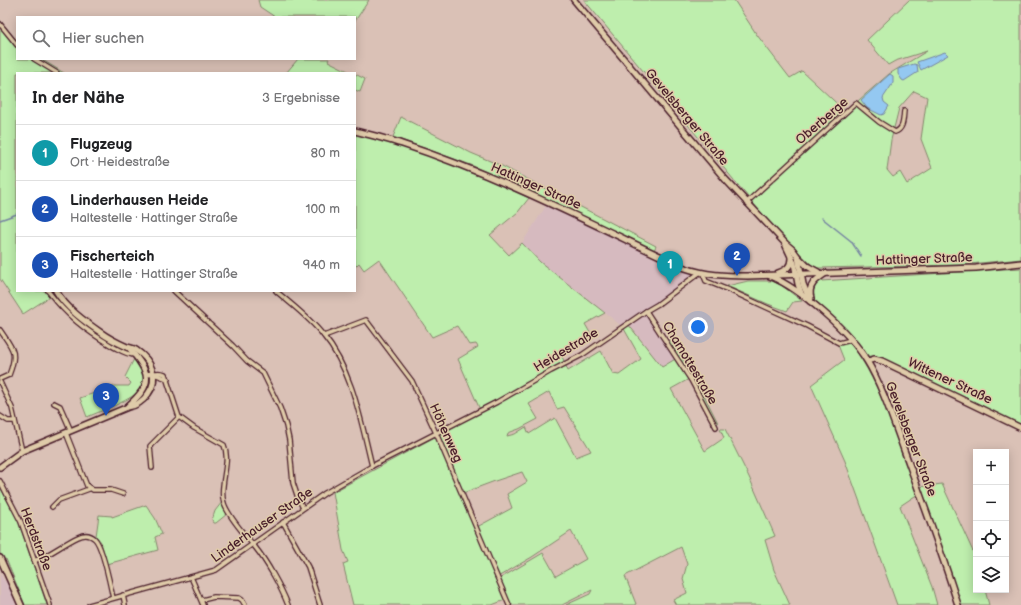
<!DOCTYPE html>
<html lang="de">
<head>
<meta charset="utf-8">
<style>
  body { margin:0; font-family:"Balsamiq Sans",sans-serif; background:#f2f2f2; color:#202124 }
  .controls { position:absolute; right:12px; bottom:12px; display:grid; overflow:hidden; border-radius:0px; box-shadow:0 2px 10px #0003 }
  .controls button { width:36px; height:36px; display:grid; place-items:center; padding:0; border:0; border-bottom:1px solid #e0e0e0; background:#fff; color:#202124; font:20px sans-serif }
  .you { position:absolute; left:698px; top:327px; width:14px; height:14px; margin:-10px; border:3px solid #fff; border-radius:50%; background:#1a73e8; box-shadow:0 0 0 6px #1a73e833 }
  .badge { display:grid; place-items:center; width:26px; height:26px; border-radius:50%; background:#2563eb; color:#fff; font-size:13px; font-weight:700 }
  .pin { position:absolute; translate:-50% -33px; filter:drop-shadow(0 1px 2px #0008) }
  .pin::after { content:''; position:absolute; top:21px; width:14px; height:12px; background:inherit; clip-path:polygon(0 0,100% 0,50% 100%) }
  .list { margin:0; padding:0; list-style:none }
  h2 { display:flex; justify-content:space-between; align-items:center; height:52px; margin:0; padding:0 16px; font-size:17px }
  h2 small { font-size:13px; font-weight:400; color:#757577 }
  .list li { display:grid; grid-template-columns:26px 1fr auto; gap:12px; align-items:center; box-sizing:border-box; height:56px; padding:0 16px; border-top:1px solid #e0e0e0 }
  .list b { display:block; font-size:15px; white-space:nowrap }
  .list p { margin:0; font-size:13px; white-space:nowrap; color:#757577 }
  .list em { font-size:13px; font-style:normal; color:#757577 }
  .icon { flex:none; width:22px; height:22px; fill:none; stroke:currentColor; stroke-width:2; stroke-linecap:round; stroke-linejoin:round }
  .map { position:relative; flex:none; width:1021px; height:605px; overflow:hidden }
  .search { position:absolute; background:#fff; box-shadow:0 2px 10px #0003; left:16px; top:16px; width:340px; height:44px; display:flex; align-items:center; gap:10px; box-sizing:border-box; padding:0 14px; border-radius:0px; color:#757577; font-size:15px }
  .panel { position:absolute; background:#fff; box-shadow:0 2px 10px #0003; left:16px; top:72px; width:340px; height:220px; border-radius:0px }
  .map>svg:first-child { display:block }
  .built { fill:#d6babf }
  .green { fill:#beeead; stroke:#84866c; fill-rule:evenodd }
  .water { fill:#94c8f1; stroke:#7684a2 }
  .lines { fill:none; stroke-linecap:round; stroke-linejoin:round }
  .stream { stroke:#7684a2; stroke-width:1.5 }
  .street-casing { stroke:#4a1f2b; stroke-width:6 }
  .secondary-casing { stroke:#4a1f2b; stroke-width:8 }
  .street { stroke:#dfcba9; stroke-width:3.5 }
  .secondary { stroke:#dfcba9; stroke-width:5 }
  .labels { text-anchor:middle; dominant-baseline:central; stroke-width:3; stroke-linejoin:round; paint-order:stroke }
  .street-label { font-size:13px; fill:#4a1f2b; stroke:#dfcba9 }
</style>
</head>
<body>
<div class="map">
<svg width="1021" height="605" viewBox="0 0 1021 605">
  <rect width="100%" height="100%" fill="#dac1b6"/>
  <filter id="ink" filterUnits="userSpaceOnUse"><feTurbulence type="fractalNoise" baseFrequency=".025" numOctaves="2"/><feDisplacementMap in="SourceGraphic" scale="8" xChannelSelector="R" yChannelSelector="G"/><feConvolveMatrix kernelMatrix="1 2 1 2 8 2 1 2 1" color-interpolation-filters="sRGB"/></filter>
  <g filter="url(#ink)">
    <g class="built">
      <path d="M546,206L693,273L695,276L646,311L677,358L662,367L629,324L623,327L540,262L522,243L509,255L522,243Z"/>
      <path d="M0,574L10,588L16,605H0Z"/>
    </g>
    <g class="green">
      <path d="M258,0H369L355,21V17H275L260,7Z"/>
      <path d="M584,0H734L757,35L790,78L802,71L847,113L859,100L889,74L927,51L895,61L888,65L867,40L909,0H1021V259L959,265L819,268L813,266L773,227ZM914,91L927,97L921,139L932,168L907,184L900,172L893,177L887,170L891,140L899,108Z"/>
      <path d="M0,20L17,41V59H41L64,73H17V291H53L54,294L23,314L0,279Z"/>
      <path d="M298,59H329L328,61L352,73H286Z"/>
      <path d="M355,74L365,79L360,92L355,90Z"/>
      <path d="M401,117L471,153L502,166L656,246L654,250L471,165L393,137Z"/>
      <path d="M355,134C415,148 473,172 529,198L518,212L490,235L509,255L522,243L540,262L605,313L585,324L593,338L561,354L568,371L601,351L613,374L619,375L641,359L623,327L628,324L662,367L677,358L689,379L671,389L705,451L724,438L720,429H725L749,477L775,536L765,540L774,570L790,605H676L673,600L687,593L683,579L687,564L681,547L625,576L636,604L634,605H566L590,594L592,590L562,605H510L499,579L543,553L556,576L586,559L571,531L532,557L496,578L505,600L492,605H353L343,564L348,562L343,550L333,492L481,412L458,359L478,347L476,344L469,345L457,326L432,337L379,259L364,270L359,263L355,267ZM549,392L557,409L564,407L591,451L576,457L555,418L529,434L526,427L515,434L507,436L508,433L519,429L538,419L529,404ZM522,472L527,482L507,494L512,508L477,527L463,493L495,481Z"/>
      <path d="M1021,268V426L875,357L868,356C860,344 850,333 839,323C831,315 815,308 812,297C810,291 814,287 816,282L821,281Z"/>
      <path d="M748,281H772L781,285L802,301L793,302L787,311L768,304L727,286Z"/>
      <path d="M673,339L675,341L673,343L696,379L718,423L717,424L691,377L668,343Z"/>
      <path d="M850,342C883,387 898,443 918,494L900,506L932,587L937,605H897L845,461L811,385L844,360L838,345L839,343Z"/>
      <path d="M134,359C155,384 139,394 116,405C106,409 97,413 87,417L80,398L115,386H129L131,383L125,377Z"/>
      <path d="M942,484L976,558V590H985L989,605H960C949,565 934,526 919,487Z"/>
      <path d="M0,487L18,520L47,605H25L6,559L0,562Z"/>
      <path d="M222,502L227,514L216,523H214L212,520L215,511Z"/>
      <path d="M146,505L155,518L162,534L155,537L158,550L107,564L101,542L96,536L99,515L112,516V517Z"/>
    </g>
    <g class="water">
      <path d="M945,52L948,55L921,70L917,62Z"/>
      <path d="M914,64L917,65L918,72L904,81L902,80L898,74V69Z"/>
      <path d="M890,74L893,76V83L883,98L884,102L889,106L884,114L881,115L867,108L861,100Z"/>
    </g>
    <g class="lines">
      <g class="stream">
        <path d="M822,218L851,241L861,256"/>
        <path d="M0,220L17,214"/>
      </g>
      <defs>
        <g id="street">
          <path d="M0,24L17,45"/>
          <path d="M34,59L57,73"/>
          <path d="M746,203L856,103L879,122L895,132C904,129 903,119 904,111"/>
          <path d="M703,274L706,281L731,291L807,326L839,343L847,341L851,339"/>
          <path d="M48,291C67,316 85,330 112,346C120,350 126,355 135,355"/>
          <path d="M174,291L233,346L247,361L263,373L280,408L286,426L289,440L293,483L298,498L303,508"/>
          <path d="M276,291C292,305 310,318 323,335C353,371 361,422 372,466"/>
          <path d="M646,311L691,380L716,427"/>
          <path d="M0,330C13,349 18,352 9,375L0,379"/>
          <path d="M324,336L366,320L412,381L436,433L509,605"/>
          <path d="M146,374C152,374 159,371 165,374L179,417L194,428L224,445C232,463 216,490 226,508C233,522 245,535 255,547C267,562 281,587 288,605"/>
          <path d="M154,374L168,379"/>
          <path d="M0,382L12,408L22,451"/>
          <path d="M54,403L60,406L71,431"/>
          <path d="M0,416L8,421H15"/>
          <path d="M66,433L87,486L93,490H111L123,494"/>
          <path d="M152,468L150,446L179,417"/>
          <path d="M0,481L21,522L50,605"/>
          <path d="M52,507L59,500L89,489"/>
          <path d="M283,522L308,567L320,605"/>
          <path d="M34,561C50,555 63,544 78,537C84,534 90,534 95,539C103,547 110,585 113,598"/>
          <path d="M191,577L203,605"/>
          <path d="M123,595L125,605"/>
          <path d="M202,600L214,597L239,598L242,600L245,605"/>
          <path d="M89,605L216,570L325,493L372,466L497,402L551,371L582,355L646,311L658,304L699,273"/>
        </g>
        <g id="secondary">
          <path d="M574,0L725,179L786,244L793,250L798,257L803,284L810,301"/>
          <path d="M355,131C371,135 387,139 402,144C500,176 592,224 685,268C706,275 725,276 747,276L976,268L1021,263"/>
          <path d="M786,246L794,263L798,284L801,293"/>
          <path d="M799,258L807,266L818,272"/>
          <path d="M778,273C786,270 791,267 791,258"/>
          <path d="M770,276C801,289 850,332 867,361C882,385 894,423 904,450C923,502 942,553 958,605"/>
          <path d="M811,298C807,285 817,279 826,273"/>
          <path d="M868,361L874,359L882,361L1021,428"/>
          <path d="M128,406C154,383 151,374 129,348"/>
          <path d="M0,467L22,451L128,407C136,406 143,401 148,394C160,378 151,360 136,350C133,348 130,348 127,347C118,343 108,338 100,332C84,321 66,308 56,291"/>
          <path d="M0,558L21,605"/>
        </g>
      </defs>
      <use href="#street" class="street-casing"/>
      <use href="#secondary" class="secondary-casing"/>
      <use href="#street" class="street"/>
      <use href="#secondary" class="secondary"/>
    </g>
  </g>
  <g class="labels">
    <g class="street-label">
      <text transform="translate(687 117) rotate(50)">Gevelsberger Straße</text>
      <text transform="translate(822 121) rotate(-41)">Oberberge</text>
      <text transform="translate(536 186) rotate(24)">Hattinger Straße</text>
      <text transform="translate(924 259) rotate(-2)">Hattinger Straße</text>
      <text transform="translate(566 350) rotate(-31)">Heidestraße</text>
      <text transform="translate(690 363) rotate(59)">Chamottestraße</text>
      <text transform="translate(950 381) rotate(25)">Wittener Straße</text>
      <text transform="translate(446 433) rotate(66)">Höhenweg</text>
      <text transform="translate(911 439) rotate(69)">Gevelsberger Straße</text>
      <text transform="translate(262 525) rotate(-35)">Linderhauser Straße</text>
      <text transform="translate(36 539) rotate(69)">Herdstraße</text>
    </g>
  </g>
</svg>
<div class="controls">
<button>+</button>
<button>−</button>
<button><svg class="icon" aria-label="locate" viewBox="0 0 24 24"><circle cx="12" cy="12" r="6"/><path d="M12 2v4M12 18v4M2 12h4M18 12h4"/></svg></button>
<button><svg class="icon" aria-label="layers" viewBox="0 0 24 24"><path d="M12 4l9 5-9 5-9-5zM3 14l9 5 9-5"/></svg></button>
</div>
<div class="you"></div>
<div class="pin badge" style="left:670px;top:284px;background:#0f9aa8">1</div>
<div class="pin badge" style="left:737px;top:276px;background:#1a4fb4">2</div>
<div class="pin badge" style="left:106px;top:416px;background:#1a4fb4">3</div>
<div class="search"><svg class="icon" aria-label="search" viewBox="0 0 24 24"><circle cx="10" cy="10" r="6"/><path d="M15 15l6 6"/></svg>Hier suchen</div>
<section class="panel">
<h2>In der Nähe<small>3 Ergebnisse</small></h2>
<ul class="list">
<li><span class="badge" style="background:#0f9aa8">1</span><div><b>Flugzeug</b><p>Ort · Heidestraße</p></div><em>80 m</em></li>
<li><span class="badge" style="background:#1a4fb4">2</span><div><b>Linderhausen Heide</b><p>Haltestelle · Hattinger Straße</p></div><em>100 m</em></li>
<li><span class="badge" style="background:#1a4fb4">3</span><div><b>Fischerteich</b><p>Haltestelle · Hattinger Straße</p></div><em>940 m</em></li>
</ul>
</section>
</div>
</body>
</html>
